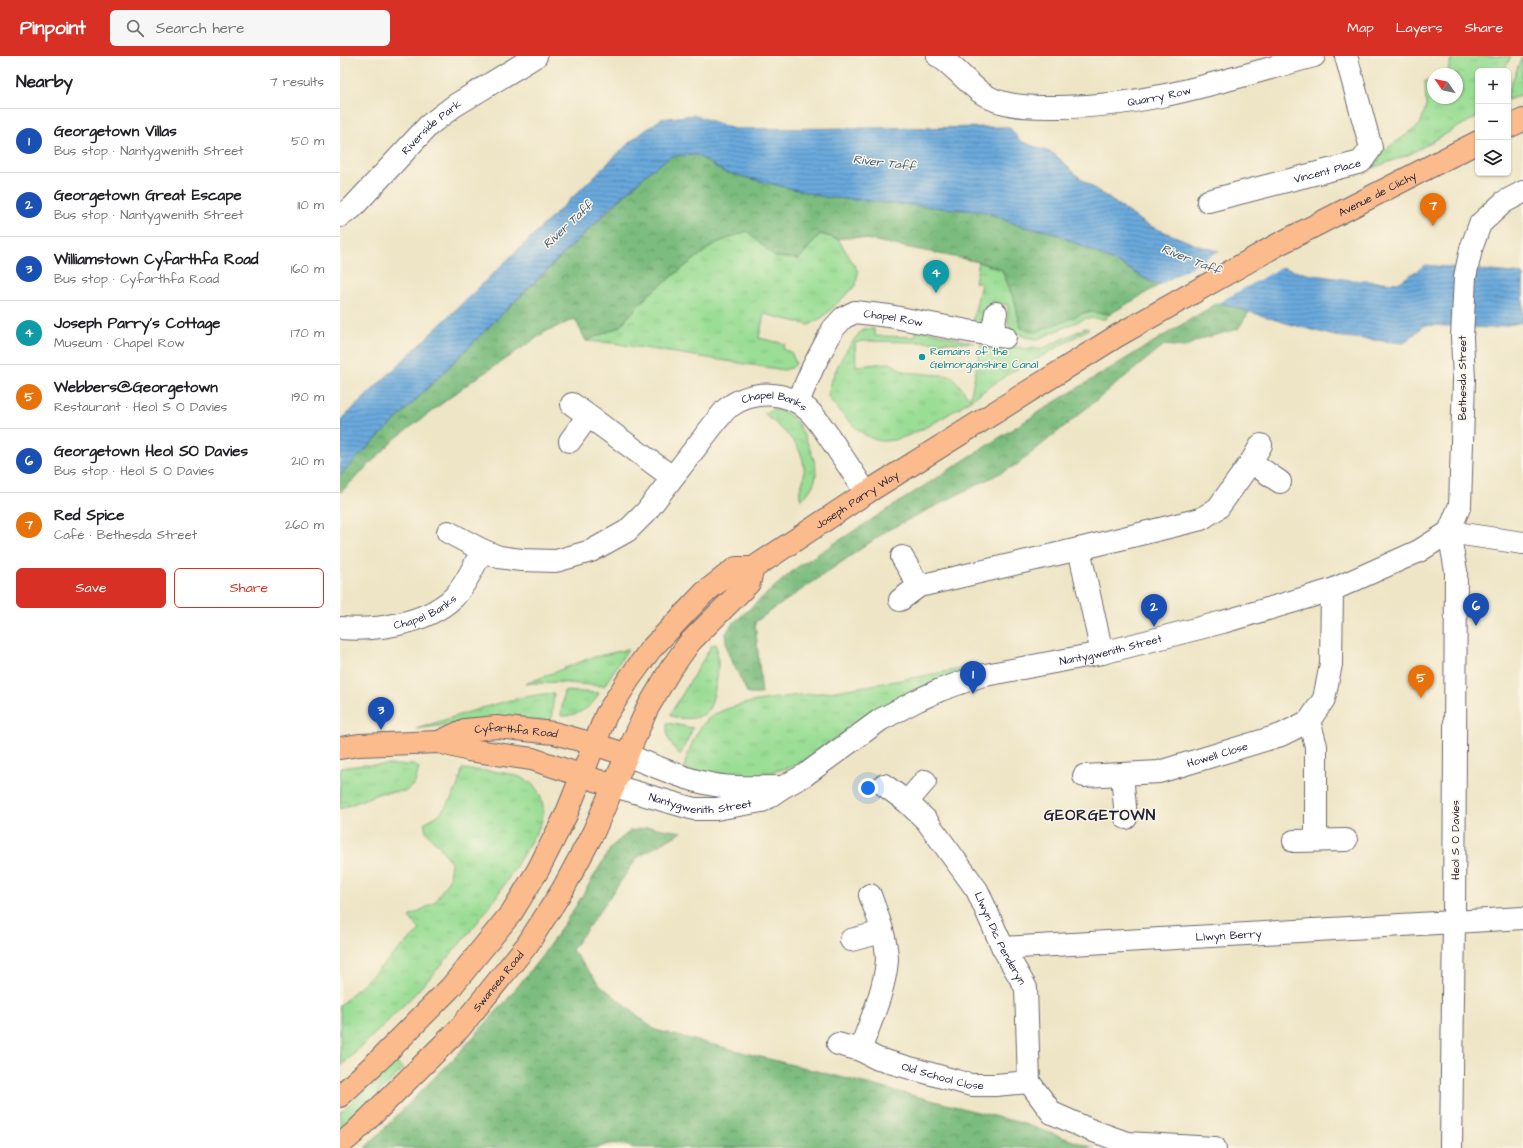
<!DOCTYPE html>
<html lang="en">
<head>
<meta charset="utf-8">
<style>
  body { margin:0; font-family:"Architects Daughter",sans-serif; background:#f6f6f6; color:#202124 }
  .controls { position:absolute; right:12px; top:12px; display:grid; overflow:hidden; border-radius:6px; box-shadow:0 1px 3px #0004 }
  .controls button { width:36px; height:36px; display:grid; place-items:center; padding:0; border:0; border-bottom:1px solid #e0e0e0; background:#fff; color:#202124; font:20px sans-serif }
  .compass { position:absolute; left:1087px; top:12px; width:36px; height:36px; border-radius:50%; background:#fff; box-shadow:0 1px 3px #0004; rotate:304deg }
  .you { position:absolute; left:528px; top:732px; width:14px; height:14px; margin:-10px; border:3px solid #fff; border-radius:50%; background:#1a73e8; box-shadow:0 0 0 6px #1a73e833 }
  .badge { display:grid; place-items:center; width:26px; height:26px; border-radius:50%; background:#d93025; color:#fff; font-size:13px; font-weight:700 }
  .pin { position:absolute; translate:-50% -33px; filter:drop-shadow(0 1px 2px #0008) }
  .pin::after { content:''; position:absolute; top:21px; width:14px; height:12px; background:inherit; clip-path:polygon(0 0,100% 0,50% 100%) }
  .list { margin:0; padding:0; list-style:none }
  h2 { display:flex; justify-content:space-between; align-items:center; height:52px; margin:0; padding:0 16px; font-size:17px }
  h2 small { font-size:13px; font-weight:400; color:#757577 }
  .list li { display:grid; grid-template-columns:26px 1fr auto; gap:12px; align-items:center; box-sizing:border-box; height:64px; padding:0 16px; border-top:1px solid #e0e0e0 }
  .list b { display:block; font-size:15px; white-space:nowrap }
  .list p { margin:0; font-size:13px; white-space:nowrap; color:#757577 }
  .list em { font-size:13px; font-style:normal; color:#757577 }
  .actions { display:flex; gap:8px; padding:12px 16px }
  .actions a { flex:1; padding:9px 0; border:1px solid #d93025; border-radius:6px; text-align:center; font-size:14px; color:#d93025 }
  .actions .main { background:#d93025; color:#fff }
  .icon { flex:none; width:22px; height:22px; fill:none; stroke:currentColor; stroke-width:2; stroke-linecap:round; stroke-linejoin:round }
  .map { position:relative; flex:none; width:1183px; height:1092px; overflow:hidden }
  header { display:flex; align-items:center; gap:24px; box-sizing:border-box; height:56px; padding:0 20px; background:#d93025; color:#fff }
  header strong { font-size:19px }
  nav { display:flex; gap:22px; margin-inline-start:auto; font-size:14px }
  .search { width:280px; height:36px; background:#f6f6f6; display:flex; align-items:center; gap:10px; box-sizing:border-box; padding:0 14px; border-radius:6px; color:#757577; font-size:15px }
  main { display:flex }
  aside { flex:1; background:#fff }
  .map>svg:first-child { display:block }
  .grass { fill:url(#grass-tufts); stroke:#5e8068 }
  .forest { fill:url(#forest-crowns); stroke:#4e6f5c }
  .water { fill:url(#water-rules); stroke:#46668c }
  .pier { fill:#eee5c6 }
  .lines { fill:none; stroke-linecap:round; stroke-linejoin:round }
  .street-casing { stroke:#69666c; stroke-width:24 }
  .primary-casing { stroke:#69666c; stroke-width:24 }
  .street { stroke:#fff; stroke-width:22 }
  .primary { stroke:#fbbb8c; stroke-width:22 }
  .culture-dot { fill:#0f9aa8; stroke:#fcf5e5; stroke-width:1.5 }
  .labels { text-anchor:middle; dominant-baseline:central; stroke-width:3; stroke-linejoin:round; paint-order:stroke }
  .street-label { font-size:11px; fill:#22223b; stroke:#fcf5e5 }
  .culture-label { font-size:11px; fill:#0d838f; stroke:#fcf5e5; text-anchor:start }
  .water-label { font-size:12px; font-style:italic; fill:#3e587b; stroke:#fcf5e5 }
  .district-label { font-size:15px; font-weight:bold; letter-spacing:1px; fill:#22223b; stroke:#fcf5e5 }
</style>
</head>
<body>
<header>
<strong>Pinpoint</strong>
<div class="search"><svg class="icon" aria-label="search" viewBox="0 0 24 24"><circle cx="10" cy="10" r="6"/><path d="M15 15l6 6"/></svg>Search here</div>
<nav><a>Map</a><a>Layers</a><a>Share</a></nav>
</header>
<main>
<aside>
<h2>Nearby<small>7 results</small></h2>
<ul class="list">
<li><span class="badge" style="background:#1a4fb4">1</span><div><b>Georgetown Villas</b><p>Bus stop · Nantygwenith Street</p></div><em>50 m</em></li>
<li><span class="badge" style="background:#1a4fb4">2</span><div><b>Georgetown Great Escape</b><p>Bus stop · Nantygwenith Street</p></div><em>110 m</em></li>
<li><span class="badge" style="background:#1a4fb4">3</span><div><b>Williamstown Cyfarthfa Road</b><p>Bus stop · Cyfarthfa Road</p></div><em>160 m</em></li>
<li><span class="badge" style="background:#0f9aa8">4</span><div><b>Joseph Parry's Cottage</b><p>Museum · Chapel Row</p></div><em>170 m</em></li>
<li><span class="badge" style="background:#e8710a">5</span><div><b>Webbers@Georgetown</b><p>Restaurant · Heol S O Davies</p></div><em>190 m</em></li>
<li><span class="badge" style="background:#1a4fb4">6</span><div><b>Georgetown Heol SO Davies</b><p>Bus stop · Heol S O Davies</p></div><em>210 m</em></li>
<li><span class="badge" style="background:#e8710a">7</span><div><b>Red Spice</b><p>Café · Bethesda Street</p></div><em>260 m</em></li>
</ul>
<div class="actions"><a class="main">Save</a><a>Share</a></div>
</aside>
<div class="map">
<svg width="1183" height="1092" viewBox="0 0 1183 1092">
  <defs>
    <pattern id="grass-tufts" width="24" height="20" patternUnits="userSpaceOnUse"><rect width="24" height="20" fill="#9add94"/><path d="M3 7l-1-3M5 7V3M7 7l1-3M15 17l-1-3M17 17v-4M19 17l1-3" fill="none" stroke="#84bd80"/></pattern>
    <pattern id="forest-crowns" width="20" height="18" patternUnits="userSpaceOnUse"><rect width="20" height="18" fill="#7bbc7e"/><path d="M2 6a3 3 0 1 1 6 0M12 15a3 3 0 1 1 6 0" fill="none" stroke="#649868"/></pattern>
    <pattern id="water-rules" width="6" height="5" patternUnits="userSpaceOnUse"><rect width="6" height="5" fill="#69a9dc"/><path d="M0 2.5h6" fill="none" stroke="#5689b4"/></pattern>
  </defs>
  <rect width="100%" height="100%" fill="#fcf5e5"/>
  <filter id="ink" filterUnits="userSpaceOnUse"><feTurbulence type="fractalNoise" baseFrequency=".025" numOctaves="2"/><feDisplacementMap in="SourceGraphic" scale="8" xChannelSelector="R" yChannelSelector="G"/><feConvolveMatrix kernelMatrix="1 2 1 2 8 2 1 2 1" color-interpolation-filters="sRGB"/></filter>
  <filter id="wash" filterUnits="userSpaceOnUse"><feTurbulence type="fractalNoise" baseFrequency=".012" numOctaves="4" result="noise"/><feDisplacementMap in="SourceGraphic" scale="16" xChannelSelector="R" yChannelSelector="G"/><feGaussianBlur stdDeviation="0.9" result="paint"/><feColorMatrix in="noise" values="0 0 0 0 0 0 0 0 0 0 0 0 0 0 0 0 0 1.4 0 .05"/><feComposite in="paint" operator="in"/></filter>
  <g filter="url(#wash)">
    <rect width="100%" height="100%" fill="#eee5c6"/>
    <g class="grass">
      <path d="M1112,0H1171L1164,15H1138V60L1070,98L1033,112L1042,96L1080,69L1086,50L1085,25L1093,24V42H1117V18H1107Z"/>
      <path d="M1182,0L1183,38L1168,44V36Z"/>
      <path d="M407,174L435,201L459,203L480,178L498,183L518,215L516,229L483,261L469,269L424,258L419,282L445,288L443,293L451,296L456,308L452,312L444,314L272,287L246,285L279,271L308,239L374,188Z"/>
      <path d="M639,206L662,214L675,246L681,272L747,256L770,258L765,263L746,262L698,283L685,281L671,274L668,267V249L652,246L645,272L632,269L641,227L635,226Z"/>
      <path d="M576,272L634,287L522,285L515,287L516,310L550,307L565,316L612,320L630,343L642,283L687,293L704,292L745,272L749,273C733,282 716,292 699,302C692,306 683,309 675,314C644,333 578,386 543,385C522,385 500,355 488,341C491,316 507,291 523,273H534L535,280L576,281Z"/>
      <path d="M433,353C440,355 448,356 453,362C461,369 476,404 476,415C477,426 469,437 461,444C457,433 463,430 464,420C467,390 443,375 424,357Z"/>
      <path d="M376,588C380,607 378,623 373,641C371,648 370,655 362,659C353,664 342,663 331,660V657L372,589Z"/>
      <path d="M288,593L264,630L215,626L185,628L250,602Z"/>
      <path d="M630,611V613L545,649L455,710L413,721L368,720L344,712C349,693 357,668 375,658C407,642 459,640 495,635C540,628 585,620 630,611Z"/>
      <path d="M224,635L259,637C253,651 236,661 221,660Z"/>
      <path d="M214,637L211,665L166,662L126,666L76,673C119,660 170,640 214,637Z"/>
      <path d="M327,667L353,672L340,699C330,687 326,683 327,667Z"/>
      <path d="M23,709H74L79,712L75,727L66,735L40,737L0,753V712Z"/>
      <path d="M122,713C143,715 179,714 194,730C202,739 205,752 202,764C199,774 188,789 183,798C137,880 68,946 0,1011V949L80,874L69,861L95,846L109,823L111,807L101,792L86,776L84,767C88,764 94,762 98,759C110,748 120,729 122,713Z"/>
      <path d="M55,1005L63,1013L0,1074V1057Z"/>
    </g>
    <g class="forest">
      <path d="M357,99L384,116L485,141L646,156L680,170L712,176L784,210L809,225L821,228L770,258L747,256L696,276L681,272L675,246L662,214L639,206L516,181L498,183L480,178L459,203L435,201L407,175L374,188L308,239L279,271L246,285L235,263L207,275L132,325L56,382L0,437V419L160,260L310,115L332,100Z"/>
      <path d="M879,246L909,256L898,273L864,282L844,291L824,289L678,408L548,474L415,566L422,638H408L388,597L385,579L391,569L456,512L718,344Z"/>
      <path d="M310,771L342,776L298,801L232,894L259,928L315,974L681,1067L754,1092H294C281,1087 271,1085 258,1092H25L117,999L166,945L202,900L236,850L272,790L290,775Z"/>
    </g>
    <path class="water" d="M354,59L394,73L669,71L680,85L714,98L740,122L805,168L859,190L967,218L1010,224L1058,227L1086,209L1183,218V266L1153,272L1085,269L1064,287L995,280L946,267L809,225L784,210L712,176L680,170L646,156L485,141L384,116L357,99L332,100L310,115L270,152L160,260L0,419V365L291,85L321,63Z"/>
    <path class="pier" d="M881,194L944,210L876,248L818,230Z"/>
  </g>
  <g filter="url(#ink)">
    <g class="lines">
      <defs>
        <g id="street">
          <path id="s1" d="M598,0C620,13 634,39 661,46C677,51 696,51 712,51C802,53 888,23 974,0"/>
          <path id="s2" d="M868,145L1021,106L1031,92L1006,0"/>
          <path id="s3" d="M0,160L12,152L89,69L114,50L196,0"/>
          <path d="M652,278L656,257"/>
          <path id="s4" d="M458,346L473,311L493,273L503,262L515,256L549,260L628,275L665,281"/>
          <path d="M232,348L332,421"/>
          <path d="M230,385L248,360"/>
          <path d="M911,406L940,426"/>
          <path d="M108,476L142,494"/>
          <path d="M1109,476L1116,515L1114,866L1111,1092"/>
          <path d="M1109,476L1120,449L1124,324L1122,281L1125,221L1131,193L1140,168L1164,146L1183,136"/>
          <path d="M1109,476L1183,487"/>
          <path d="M739,493L762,597"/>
          <path d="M562,501L579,530"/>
          <path d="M560,544L579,530L739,493L861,463L878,452L911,406L921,389"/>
          <path id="s5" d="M0,572C36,575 85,568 113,542C125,530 135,509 142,494L159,501L181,504L216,505L251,495L287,475L306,456L377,364C381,360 384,354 389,351C413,334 446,334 468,354C479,364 486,377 494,388C505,405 516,421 526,437"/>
          <path d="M969,665L976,690V784"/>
          <path d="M287,699C312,709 338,721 365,727C389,733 417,731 442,731"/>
          <path d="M782,718L786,762"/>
          <path id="s6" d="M744,720L819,716L941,679L969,665L984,643L991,608L992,534"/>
          <path id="s7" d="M544,729L567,746L586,764L637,834L663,892L686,932L689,1026L712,1057L748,1073L787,1087L875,1092"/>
          <path id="s8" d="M274,730L354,753H376L422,745L443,731L465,719L540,664L578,644L600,634L640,620L762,597L883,566L992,534L1079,495L1109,476"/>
          <path d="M567,746L585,725"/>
          <path d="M954,785L1006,784"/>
          <path d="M511,884L542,876"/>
          <path id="s9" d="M663,892L1183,862"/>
          <path id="s10" d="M498,988L520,994L538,1003L631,1029H655L689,1026"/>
          <path d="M520,994C530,967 545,933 547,904C547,883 537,858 530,839"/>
        </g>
        <g id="primary">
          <path d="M1168,71L1183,64"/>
          <path id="s11" d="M99,686L125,674L157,671L214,677L254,688L287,699"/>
          <path d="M0,692L19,689L99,686L129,694L192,703L274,730"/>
          <path id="s12" d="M0,1040L42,1001L111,931L172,856L198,814L226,759L266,659L289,623L310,594L364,537L396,512H413L526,437L777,280L937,189L1138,86"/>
          <path id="s13" d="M0,1089L14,1077L119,973L187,889L223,833L253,777L307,653L330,614L350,586L409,527L413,512"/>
        </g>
      </defs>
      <use href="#street" class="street-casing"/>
      <use href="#primary" class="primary-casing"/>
      <use href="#street" class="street"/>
      <use href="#primary" class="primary"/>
    </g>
  </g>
  <circle class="culture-dot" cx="582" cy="301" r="4"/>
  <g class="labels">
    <g class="street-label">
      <text stroke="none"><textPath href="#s1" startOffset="238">Quarry Row</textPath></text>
      <text stroke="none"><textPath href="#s3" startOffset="128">Riverside Park</textPath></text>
      <text stroke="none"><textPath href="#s2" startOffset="123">Vincent Place</textPath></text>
      <text stroke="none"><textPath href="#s12" startOffset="1414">Avenue de Clichy</textPath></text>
      <text stroke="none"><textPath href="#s4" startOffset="148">Chapel Row</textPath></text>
      <text transform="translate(1122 322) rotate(-90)">Bethesda Street</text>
      <text stroke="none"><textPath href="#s5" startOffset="539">Chapel Banks</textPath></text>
      <text stroke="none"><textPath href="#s12" startOffset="810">Joseph Parry Way</textPath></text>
      <text stroke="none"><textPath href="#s5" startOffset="88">Chapel Banks</textPath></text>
      <text stroke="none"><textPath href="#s8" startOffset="538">Nantygwenith Street</textPath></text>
      <text stroke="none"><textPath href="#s11" startOffset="80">Cyfarthfa Road</textPath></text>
      <text stroke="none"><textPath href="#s6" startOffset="136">Howell Close</textPath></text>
      <text stroke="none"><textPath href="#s8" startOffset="89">Nantygwenith Street</textPath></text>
      <text transform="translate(1115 784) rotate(-90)">Heol S O Davies</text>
      <text stroke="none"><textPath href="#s9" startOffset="226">Llwyn Berry</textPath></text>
      <text stroke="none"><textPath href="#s7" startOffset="195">Llwyn Dic Penderyn</textPath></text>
      <text stroke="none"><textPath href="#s13" startOffset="228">Swansea Road</textPath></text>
      <text stroke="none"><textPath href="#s10" startOffset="110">Old School Close</textPath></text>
    </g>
    <g class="culture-label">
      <text x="590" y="295">Remains of the<tspan x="590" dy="13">Gelmorganshire Canal</tspan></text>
    </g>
    <g class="water-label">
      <text transform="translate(544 107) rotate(7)">River Taff</text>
      <text transform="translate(228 169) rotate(-43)">River Taff</text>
      <text transform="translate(851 204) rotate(22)">River Taff</text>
    </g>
    <g class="district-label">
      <text x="760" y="759">GEORGETOWN</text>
    </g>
  </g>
</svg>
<div class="controls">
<button>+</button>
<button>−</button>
<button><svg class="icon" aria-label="layers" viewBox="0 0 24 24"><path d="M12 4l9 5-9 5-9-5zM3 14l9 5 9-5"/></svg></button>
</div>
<svg class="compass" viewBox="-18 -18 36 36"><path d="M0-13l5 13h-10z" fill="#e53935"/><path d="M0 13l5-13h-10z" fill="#757577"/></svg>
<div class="you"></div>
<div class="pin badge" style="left:633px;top:638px;background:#1a4fb4">1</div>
<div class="pin badge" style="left:814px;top:571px;background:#1a4fb4">2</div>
<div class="pin badge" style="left:41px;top:674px;background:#1a4fb4">3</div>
<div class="pin badge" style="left:596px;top:237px;background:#0f9aa8">4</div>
<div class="pin badge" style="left:1081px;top:642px;background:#e8710a">5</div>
<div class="pin badge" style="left:1136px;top:570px;background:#1a4fb4">6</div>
<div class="pin badge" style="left:1093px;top:170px;background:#e8710a">7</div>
</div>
</main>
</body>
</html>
